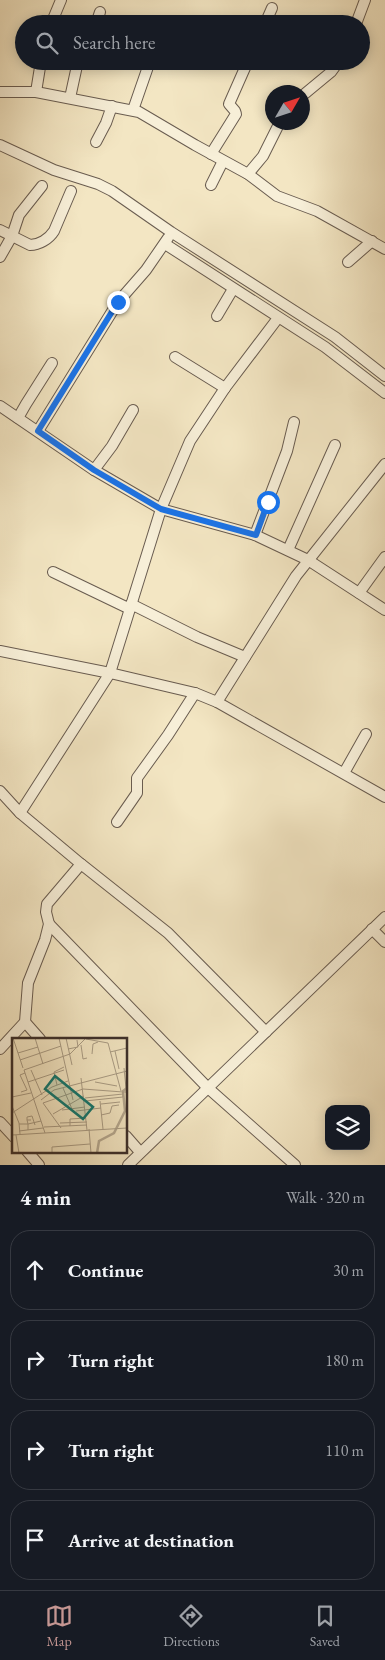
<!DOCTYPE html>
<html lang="en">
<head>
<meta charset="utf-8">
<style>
  body { margin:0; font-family:"EB Garamond",serif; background:#242831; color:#f1f3f6 }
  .controls { position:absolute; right:15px; bottom:15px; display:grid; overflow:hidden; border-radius:10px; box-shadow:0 2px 12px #0003 }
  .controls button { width:45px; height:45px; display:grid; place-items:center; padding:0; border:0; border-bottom:1px solid #363941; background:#171b24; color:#f1f3f6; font:25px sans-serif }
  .compass { position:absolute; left:265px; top:85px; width:45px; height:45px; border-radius:50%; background:#171b24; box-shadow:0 2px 12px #0003; rotate:51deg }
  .stop { position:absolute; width:15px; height:15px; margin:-11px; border:4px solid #1a73e8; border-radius:50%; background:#fff }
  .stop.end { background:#1a73e8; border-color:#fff; box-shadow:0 1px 5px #0008 }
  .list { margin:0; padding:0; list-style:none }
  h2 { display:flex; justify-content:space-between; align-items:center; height:65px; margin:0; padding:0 20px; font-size:21px }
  h2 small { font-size:16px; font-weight:400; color:#9ea1a6 }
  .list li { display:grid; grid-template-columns:32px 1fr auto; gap:15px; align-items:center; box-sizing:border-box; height:80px; margin:0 10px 10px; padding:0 10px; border:1px solid #363941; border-radius:20px }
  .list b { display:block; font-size:19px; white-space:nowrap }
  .list em { font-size:16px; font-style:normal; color:#9ea1a6 }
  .icon { flex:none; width:28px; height:28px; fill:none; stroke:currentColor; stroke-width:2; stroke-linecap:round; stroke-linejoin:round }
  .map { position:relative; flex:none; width:385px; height:1165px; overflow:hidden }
  .search { position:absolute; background:#171b24; box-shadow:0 2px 12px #0003; left:15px; right:15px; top:15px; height:55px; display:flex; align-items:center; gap:12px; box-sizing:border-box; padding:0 18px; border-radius:28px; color:#9ea1a6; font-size:19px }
  .sheet { height:425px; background:#171b24 }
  nav { display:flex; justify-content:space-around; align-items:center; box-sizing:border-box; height:70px; border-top:1px solid #363941; background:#171b24; font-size:14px; color:#9ea1a6 }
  nav a { display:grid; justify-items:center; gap:2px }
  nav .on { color:#c59692 }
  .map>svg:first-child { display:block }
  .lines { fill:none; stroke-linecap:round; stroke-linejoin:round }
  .minor-casing { stroke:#695c50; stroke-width:12 }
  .minor { stroke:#f7efd8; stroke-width:10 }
  .route { stroke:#1a73e8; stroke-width:6 }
  .inset-river { fill:none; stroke:#b4a78f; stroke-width:2.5 }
  .inset-road { fill:none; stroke:#a99c85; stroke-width:1 }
  .view { fill:#0f766e; fill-opacity:0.15; stroke:#0f766e; stroke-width:2.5 }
  .inset-edge { fill:none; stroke:#3b2e29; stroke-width:2.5 }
</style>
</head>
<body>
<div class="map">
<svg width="385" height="1165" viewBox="0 0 385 1165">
  <rect width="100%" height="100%" fill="#f3e6c3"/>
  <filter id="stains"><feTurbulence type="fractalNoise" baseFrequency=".004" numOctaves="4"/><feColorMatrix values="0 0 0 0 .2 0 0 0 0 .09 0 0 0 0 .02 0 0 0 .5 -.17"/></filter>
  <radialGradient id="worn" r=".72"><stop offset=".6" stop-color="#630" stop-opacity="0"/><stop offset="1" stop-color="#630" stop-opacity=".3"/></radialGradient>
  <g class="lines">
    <defs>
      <g id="minor">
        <path d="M51,24L61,0"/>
        <path d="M96,24L100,12"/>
        <path d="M265,24L272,8"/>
        <path d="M356,24L365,0"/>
        <path d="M0,92H36L139,112L195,145L248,174L277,196L317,211L385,249"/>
        <path d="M36,92L41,61"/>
        <path d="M302,96L331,72L339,61"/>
        <path d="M70,98L78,61"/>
        <path d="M133,110L150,61"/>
        <path d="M96,142L106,123L112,106"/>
        <path d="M0,145L54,170L98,184L112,191L171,232L335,337L385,376"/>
        <path d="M211,154L236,114L235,111L229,104L248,61"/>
        <path d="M248,174L263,156L280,122"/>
        <path d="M211,185L223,161"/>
        <path d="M0,230L30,245C39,245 49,239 54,231L71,191"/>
        <path d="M165,244L325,347L385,393"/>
        <path d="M0,257L12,236L19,215L42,186"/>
        <path d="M348,262L372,241"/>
        <path d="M217,316L233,289"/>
        <path d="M175,357L225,388"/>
        <path d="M0,406L94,470L161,509L255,535L308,560L385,610"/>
        <path d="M18,418L26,404L52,363"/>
        <path d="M38,431L118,302L146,270L168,238"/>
        <path d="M94,470L112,446L133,410"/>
        <path d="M255,535L287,451L294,422"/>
        <path d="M288,550L335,445"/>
        <path d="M53,572L130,609"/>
        <path d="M359,593L385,557"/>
        <path d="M131,604L197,637L245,657"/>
        <path d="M0,651L110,673L195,693L217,702L385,797"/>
        <path d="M217,702L296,576L385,464"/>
        <path d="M344,773L366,734"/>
        <path d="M0,791L20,813L81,864L168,933L266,1032"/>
        <path d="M20,813L110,673L161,509L190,441L225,388L278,318"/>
        <path d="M117,822L137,793V778L168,735L195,693"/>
        <path d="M49,924L208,1088L295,1165"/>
        <path d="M372,929L385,942"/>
        <path d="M25,1022L40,1039"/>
        <path d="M0,1049L25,1022L28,983L45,940L49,924L46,912L47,904L81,864"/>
        <path d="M0,1122L14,1137"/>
        <path d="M126,1136L140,1152"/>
        <path d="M27,1151L39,1165"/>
        <path d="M128,1165L385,917"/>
      </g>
    </defs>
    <use href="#minor" class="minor-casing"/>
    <use href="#minor" class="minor"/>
  </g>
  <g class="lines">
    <path class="route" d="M118,302L38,431L94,470L161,509L256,535L268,502"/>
  </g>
  <g transform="translate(12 1038)">
    <rect width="115" height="115" fill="#f3e6c3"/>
    <path class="inset-river" d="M85,115L87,103L102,95L113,73L111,53L115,50"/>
    <path class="inset-road" d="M1,0L11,30M23,0L31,26M47,0L61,62M54,0L60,27M74,1L96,5L109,53M69,7L71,21L75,20M56,11L66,9L65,2M103,13L107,31M98,14L115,10M6,15L26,9M80,16L81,6L86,4M8,22L49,8M112,30L114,50M12,32L33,95M12,32L58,16L74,0M19,32L30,57M69,40L75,92M16,44L52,32M83,44L105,48M45,47L42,34L52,29M51,50L60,71M9,54L15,52L8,37L13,35M0,59L19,55M73,60L111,56M29,62L42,52L115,33M73,63L111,59V54H115M88,63L91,91M31,65L71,51L111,54M31,65L49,90M89,66L108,64M0,68L7,85L8,96M50,72L73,69M64,73L89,70M0,75L40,49L56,43M41,76L72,58M89,77L98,75L100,68L107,67M15,82V79L20,78L23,87M48,85L75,84M7,86H16L15,82H19M58,88V81L74,80M32,89L75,87M77,91L79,115M16,92V86L29,83M7,93L31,90M0,97L115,90M4,97L7,115M40,115V109L78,106"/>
    <path class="view" d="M43,38L81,69L71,81L33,51Z"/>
    <rect width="115" height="115" class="inset-edge"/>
  </g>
  <rect width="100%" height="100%" filter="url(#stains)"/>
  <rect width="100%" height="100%" fill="url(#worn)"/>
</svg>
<div class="controls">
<button><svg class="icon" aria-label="layers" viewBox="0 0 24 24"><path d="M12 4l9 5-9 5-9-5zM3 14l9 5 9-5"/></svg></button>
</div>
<svg class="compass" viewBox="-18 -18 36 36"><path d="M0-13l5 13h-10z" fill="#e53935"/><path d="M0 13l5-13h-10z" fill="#9ea1a6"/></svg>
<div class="stop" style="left:268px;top:502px"></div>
<div class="stop end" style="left:118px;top:302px"></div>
<div class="search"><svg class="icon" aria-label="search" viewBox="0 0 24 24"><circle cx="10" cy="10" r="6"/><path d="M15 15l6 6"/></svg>Search here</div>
</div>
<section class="sheet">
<h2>4 min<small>Walk · 320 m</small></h2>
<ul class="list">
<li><svg class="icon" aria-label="ahead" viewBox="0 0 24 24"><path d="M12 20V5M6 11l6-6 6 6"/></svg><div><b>Continue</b></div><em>30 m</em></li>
<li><svg class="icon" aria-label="right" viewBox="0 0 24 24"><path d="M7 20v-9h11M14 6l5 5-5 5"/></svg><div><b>Turn right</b></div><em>180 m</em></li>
<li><svg class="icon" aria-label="right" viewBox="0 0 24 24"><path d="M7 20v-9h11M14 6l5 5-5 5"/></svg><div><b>Turn right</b></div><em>110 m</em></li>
<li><svg class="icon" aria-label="arrive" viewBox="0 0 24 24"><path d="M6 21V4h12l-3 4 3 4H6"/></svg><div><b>Arrive at destination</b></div></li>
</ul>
</section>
<nav>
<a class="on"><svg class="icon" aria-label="map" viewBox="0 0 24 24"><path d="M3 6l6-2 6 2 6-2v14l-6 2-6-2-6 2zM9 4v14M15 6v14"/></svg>Map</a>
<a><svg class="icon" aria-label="directions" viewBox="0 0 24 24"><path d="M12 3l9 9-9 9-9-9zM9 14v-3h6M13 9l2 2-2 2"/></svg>Directions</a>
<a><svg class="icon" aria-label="saved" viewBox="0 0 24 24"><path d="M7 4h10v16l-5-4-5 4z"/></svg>Saved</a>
</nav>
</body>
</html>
